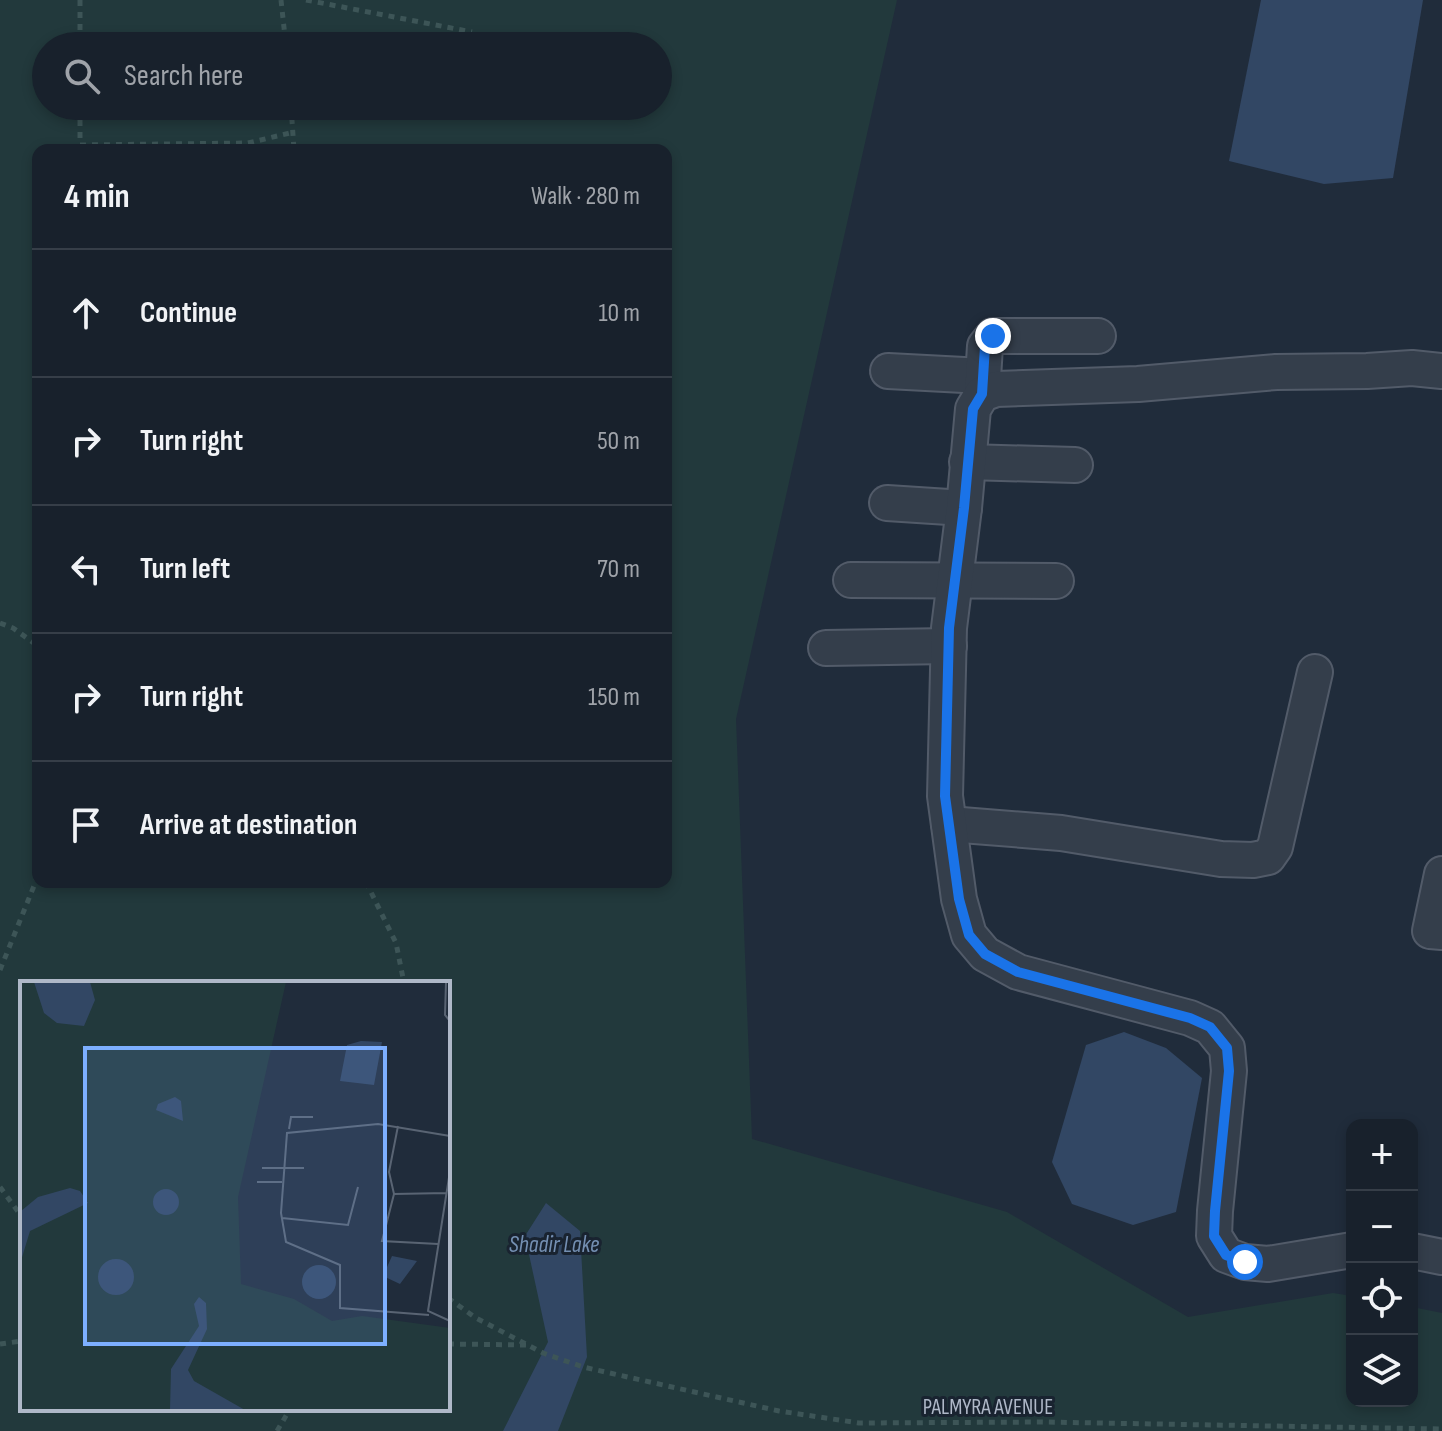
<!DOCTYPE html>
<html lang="en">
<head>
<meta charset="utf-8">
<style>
  body { margin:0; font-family:"Sofia Sans Condensed",sans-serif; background:#252e38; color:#f1f3f6 }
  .controls { position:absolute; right:24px; bottom:24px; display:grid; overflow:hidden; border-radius:16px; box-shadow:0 4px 12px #0003 }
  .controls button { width:72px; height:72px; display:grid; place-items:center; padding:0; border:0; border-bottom:2px solid #363e48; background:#18212c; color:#f1f3f6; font:40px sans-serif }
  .stop { position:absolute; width:24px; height:24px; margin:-18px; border:6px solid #1a73e8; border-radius:50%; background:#fff }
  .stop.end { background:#1a73e8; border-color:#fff; box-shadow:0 2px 8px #0008 }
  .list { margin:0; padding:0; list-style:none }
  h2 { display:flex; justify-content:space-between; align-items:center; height:104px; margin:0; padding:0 32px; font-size:34px }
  h2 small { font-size:26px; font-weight:400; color:#9fa3a9 }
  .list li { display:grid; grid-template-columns:52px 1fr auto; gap:24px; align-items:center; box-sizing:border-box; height:128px; padding:0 32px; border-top:2px solid #363e48 }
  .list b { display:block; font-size:30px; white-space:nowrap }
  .list em { font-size:26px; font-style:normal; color:#9fa3a9 }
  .icon { flex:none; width:44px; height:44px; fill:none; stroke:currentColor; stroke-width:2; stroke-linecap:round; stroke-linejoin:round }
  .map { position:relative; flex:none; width:1442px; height:1431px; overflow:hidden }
  .search { position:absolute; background:#18212c; box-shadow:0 4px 12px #0003; left:32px; top:32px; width:640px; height:88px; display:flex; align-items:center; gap:20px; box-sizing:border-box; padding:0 28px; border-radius:44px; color:#9fa3a9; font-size:30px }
  .panel { position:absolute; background:#18212c; box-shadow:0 4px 12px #0003; left:32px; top:144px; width:640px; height:744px; border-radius:16px }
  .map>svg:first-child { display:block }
  .green { fill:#22393c; fill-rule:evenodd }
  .water { fill:#324764 }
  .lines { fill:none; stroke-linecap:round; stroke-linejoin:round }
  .minor-casing { stroke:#525b69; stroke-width:38 }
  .path { stroke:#3d5557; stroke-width:5; stroke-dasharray:6 6; stroke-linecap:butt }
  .minor { stroke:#343e4b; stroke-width:34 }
  .route { stroke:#1a73e8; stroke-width:10 }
  .labels { text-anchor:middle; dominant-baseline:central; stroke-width:6; stroke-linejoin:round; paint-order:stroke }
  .street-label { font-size:22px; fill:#afb8c8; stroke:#192330 }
  .water-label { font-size:24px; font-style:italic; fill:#748fb2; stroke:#192330 }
  .inset-road { fill:none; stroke:#596473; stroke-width:2 }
  .view { fill:#7dafff; fill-opacity:0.15; stroke:#7dafff; stroke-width:4 }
  .inset-edge { fill:none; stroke:#afb8c8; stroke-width:4 }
</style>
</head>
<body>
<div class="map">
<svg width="1442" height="1431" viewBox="0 0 1442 1431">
  <rect width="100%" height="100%" fill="#202c3b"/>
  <path class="green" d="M0,0H897L736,719L752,1139L1007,1212L1188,1317L1333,1293L1352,1296V1401H1412V1307L1442,1313V1431H0ZM46,46H658V106H46ZM38,150H666V882H38ZM22,983H448V1409H22Z"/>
  <g class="water">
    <path d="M1261,0H1423L1393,178L1324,184L1229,161Z"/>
    <path d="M1124,1032L1166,1048L1202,1078L1176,1212L1133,1225L1072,1204L1052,1162L1086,1045Z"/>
    <path d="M546,1203L580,1231L587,1357L558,1431H503L548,1342L525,1236Z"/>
  </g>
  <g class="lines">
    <defs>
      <g id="minor">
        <path d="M888,371L983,376"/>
        <path d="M982,394L985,346L993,336H1098"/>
        <path d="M967,462L1075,465"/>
        <path d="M887,503L964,508"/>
        <path d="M851,580L1056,581"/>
        <path d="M826,648L949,646"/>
        <path d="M949,824L1061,833L1221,859L1253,860L1268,857L1275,847L1315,672"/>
        <path d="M1442,874L1430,931L1442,932"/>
        <path d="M1352,1250L1268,1264L1245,1262L1226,1255L1214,1236L1215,1211L1229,1071L1227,1048L1210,1027L1190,1018L1018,972L985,954L969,935L959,899L945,796L949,628L964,508L973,409L982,394L996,389L1138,384L1276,372L1367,371L1412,368L1442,371"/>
        <path d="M1412,1251L1442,1257"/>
      </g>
    </defs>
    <use href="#minor" class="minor-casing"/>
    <g class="path">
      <path d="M80,0V46"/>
      <path d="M281,0L286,46"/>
      <path d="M306,0L472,32"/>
      <path d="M291,106L294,150"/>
      <path d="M80,145L248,143L294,132"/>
      <path d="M80,150V106"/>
      <path d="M0,623L13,628L38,646"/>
      <path d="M366,882L396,943L404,983"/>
      <path d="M0,970L38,876"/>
      <path d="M0,1187L22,1217"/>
      <path d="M448,1298L476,1318L543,1353L583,1367L779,1411L859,1423L1042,1422L1442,1429"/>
      <path d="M0,1344L22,1341"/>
      <path d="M448,1344L529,1345"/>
      <path d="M277,1431L290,1409"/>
    </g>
    <use href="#minor" class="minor"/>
  </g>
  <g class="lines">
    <path class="route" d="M993,336L985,346L982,394L973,409L964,508L949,628L945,796L959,899L969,935L985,954L1018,972L1190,1018L1210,1027L1227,1048L1229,1071L1215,1211L1214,1236L1226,1255L1245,1262"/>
  </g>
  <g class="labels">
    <g class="street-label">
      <text x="988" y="1407">PALMYRA AVENUE</text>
    </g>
    <g class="water-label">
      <text x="554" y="1244">Shadir Lake</text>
    </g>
  </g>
  <g transform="translate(20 981)">
    <rect width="430" height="430" fill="#202c3b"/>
    <path d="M0,1H266L218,216L221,303L274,318L312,340L342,335L430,347V429H0Z" fill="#22393c"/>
    <path d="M14,1H70L75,19L64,45L37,42L24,32ZM341,60L362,61L354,104L320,100L327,64ZM155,116L161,120L163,140L136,129L138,123ZM50,207L60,210L68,222L10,250L0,283L1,230L18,216ZM133 221a13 13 0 1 1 26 0a13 13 0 1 1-26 0ZM372,275L397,280L380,303L363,295ZM78 296a18 18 0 1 1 36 0a18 18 0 1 1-36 0ZM282 301a17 17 0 1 1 34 0a17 17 0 1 1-34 0ZM179,316L186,322L187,348L168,389L174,400L225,429H150L151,388L179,345L174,323Z" fill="#324764"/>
    <path class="inset-road" d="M426,1L425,34L430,40M269,148L271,136H293M242,187H284M430,190L408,330L430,340M237,201H262M374,213L369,191L378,145M262,237L328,244L338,206M418,263L362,260L374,213L427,212M409,334L320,327V284L266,261L261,232L267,152L358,143L430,155"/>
    <path class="view" d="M65,67H365V363H65Z"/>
    <rect width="430" height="430" class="inset-edge"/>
  </g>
</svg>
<div class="controls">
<button>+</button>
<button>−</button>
<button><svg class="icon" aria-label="locate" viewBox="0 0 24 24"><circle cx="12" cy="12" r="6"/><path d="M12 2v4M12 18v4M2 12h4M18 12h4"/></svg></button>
<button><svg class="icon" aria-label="layers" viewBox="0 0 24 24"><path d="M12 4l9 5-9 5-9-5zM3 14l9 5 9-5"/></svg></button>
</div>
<div class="stop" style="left:1245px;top:1262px"></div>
<div class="stop end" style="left:993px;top:336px"></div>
<div class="search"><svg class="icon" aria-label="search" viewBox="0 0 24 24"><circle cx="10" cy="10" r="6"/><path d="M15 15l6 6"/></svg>Search here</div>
<section class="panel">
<h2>4 min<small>Walk · 280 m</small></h2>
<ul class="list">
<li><svg class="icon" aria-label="ahead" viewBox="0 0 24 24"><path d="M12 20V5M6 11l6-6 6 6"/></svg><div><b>Continue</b></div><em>10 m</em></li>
<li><svg class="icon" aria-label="right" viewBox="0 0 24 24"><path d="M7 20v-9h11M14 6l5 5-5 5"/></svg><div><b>Turn right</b></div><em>50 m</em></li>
<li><svg class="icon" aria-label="left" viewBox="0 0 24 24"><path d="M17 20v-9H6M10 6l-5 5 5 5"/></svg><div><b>Turn left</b></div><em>70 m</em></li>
<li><svg class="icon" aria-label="right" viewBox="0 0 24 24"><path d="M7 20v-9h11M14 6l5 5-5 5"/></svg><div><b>Turn right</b></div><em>150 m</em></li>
<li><svg class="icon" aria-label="arrive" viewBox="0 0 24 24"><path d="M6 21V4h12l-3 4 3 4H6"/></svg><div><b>Arrive at destination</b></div></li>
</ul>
</section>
</div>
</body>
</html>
